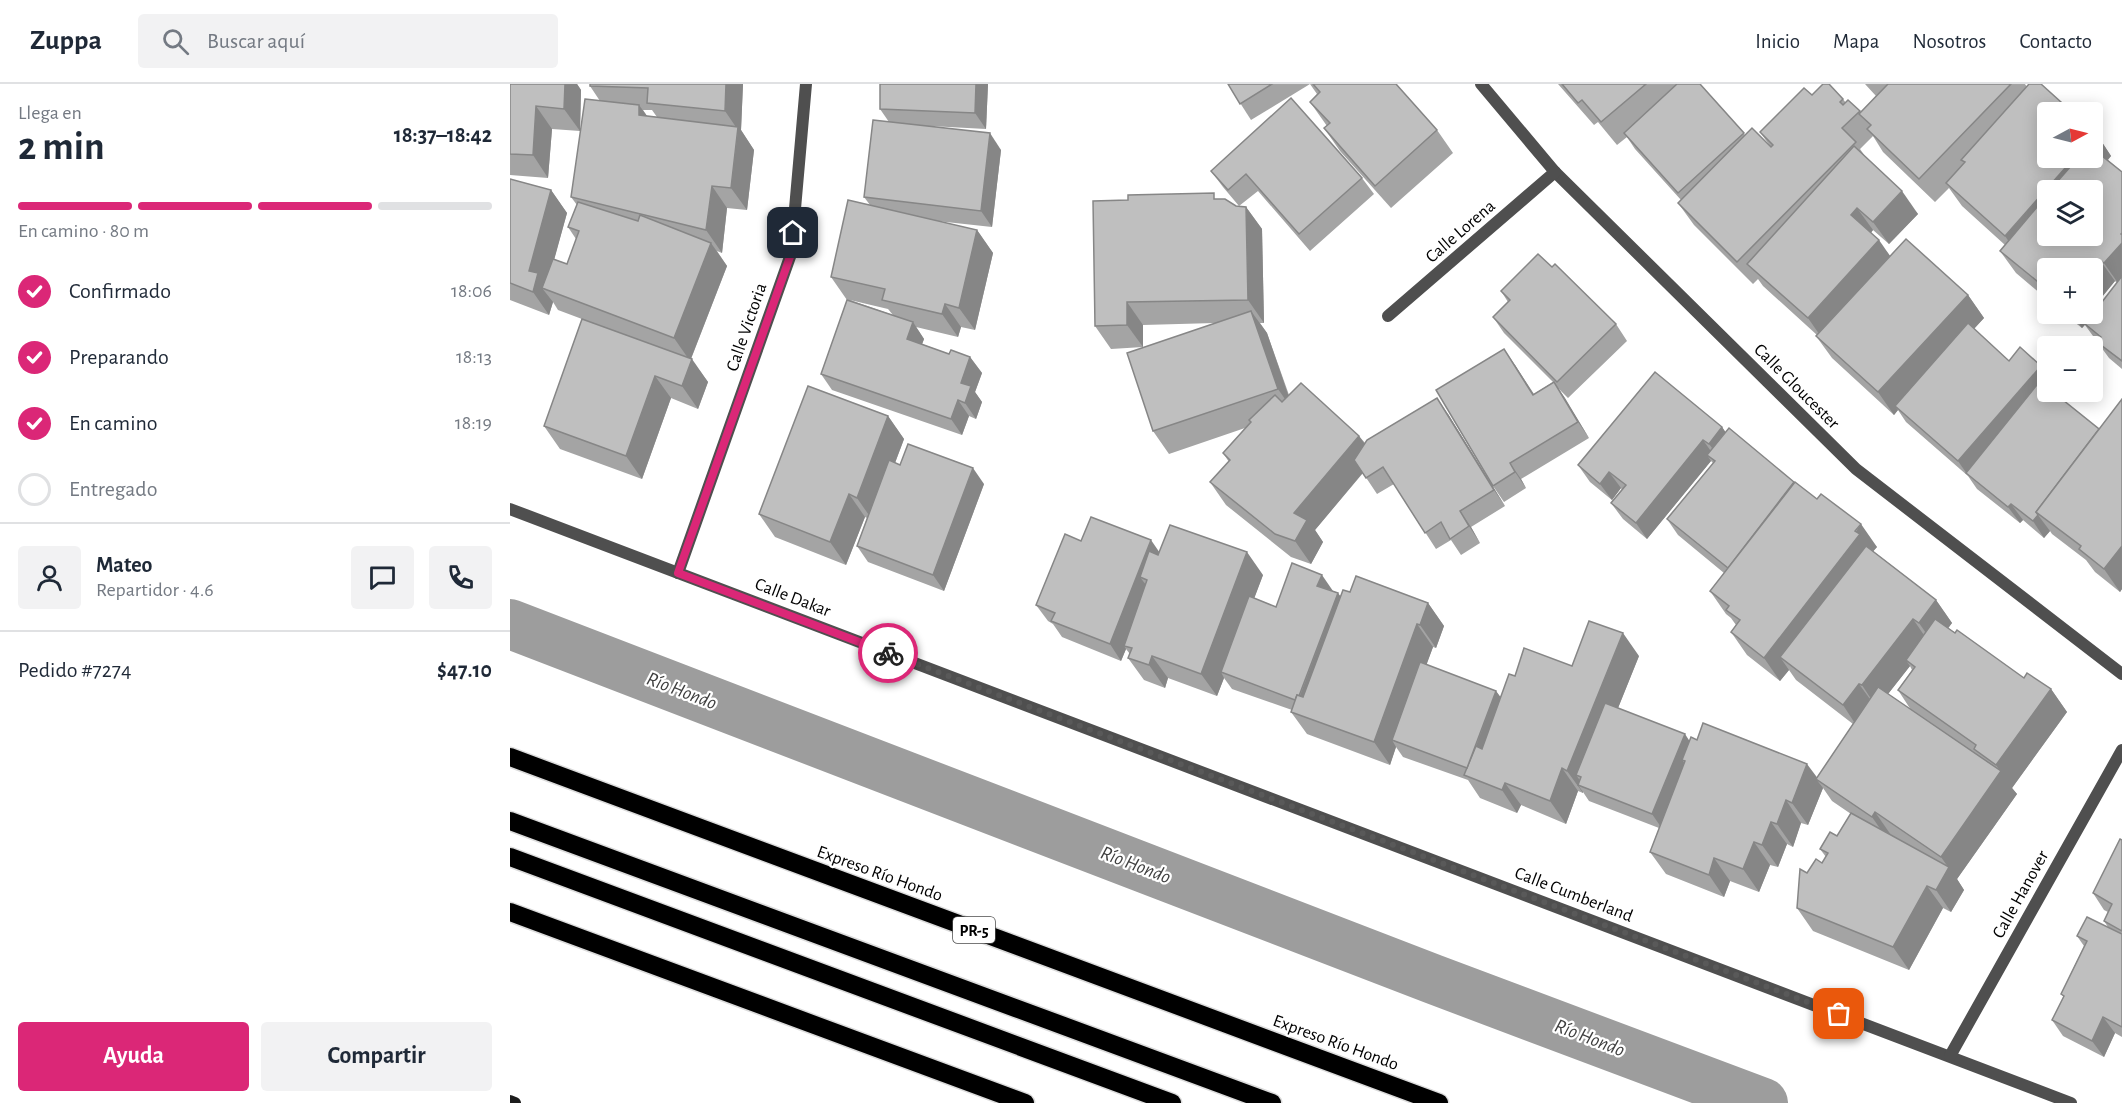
<!DOCTYPE html>
<html lang="es">
<head>
<meta charset="utf-8">
<style>
  :root { --surface:#fff; --page:#f2f2f3; --text:#1f2937; --muted:#747a83; --line:#e0e1e3; --accent:#db2777 }
  body { margin:0; font-family:"Alegreya Sans",sans-serif; background:var(--page); color:var(--text); height:100vh; display:flex; flex-direction:column; font-size:22px; white-space:nowrap }
  * { box-sizing:border-box; margin:0 }
  p { font-size:20px; color:var(--muted) }
  .icon { flex:none; width:33px; height:33px; fill:none; stroke:currentColor; stroke-width:2; stroke-linecap:round; stroke-linejoin:round }
  .map { position:relative; flex:1; overflow:hidden }
  .panel { display:flex; flex-direction:column; background:var(--surface); width:510px }
  .panel>* { flex:none }
  .needle { width:39px; rotate:83deg }
  .tools { position:absolute; left:1527px; top:18px; display:grid; gap:12px }
  .tools a { display:grid; place-items:center; width:66px; height:66px; border-radius:6px; background:var(--surface); box-shadow:0 3px 15px #0003; font-size:30px }
  .pin { position:absolute; display:grid; place-items:center; width:51px; height:51px; color:#fff; margin:-26px; border-radius:12px; box-shadow:0 3px 9px #0006 }
  .courier { position:absolute; display:grid; place-items:center; width:60px; height:60px; margin:-30px; border:4px solid #db2777; border-radius:50%; background:#fff; color:#222; box-shadow:0 2px 8px #0007 }
  .headline em { font-style:normal; font-weight:600 }
  .headline div { display:flex; flex-direction:column-reverse }
  .headline { display:flex; align-items:center; justify-content:space-between; height:102px; padding:0 18px }
  h1 { font-size:39px; font-weight:600; line-height:45px }
  .bar { display:grid; grid-template-columns:repeat(4,1fr); gap:9px 6px; align-content:center; height:72px; padding:0 18px }
  .bar i { height:8px; border-radius:4px; background:var(--line) }
  .bar .current { background:var(--accent) }
  .bar p { grid-column:span 4 }
  .line { display:flex; align-items:center; gap:15px; padding:0 18px; border-top:2px solid var(--line) }
  .line div { flex:1 }
  .round { display:grid; place-items:center; flex:none; width:63px; height:63px; border-radius:6px; background:var(--page) }
  ol { padding:0 18px; list-style:none }
  li { display:flex; align-items:center; gap:18px; height:66px }
  li p { margin-inline-start:auto }
  li .icon { padding:6px; border-radius:50%; background:var(--accent); color:#fff; stroke-width:4 }
  li:last-child { color:var(--muted) }
  li i { width:33px; height:33px; border:3px solid var(--line); border-radius:50% }
  .primary-button { display:flex; gap:12px; margin-top:auto; padding:12px 18px }
  .primary-button a { flex:1; height:69px; border-radius:6px; background:var(--accent); color:#fff; font-size:24px; font-weight:600; line-height:69px; text-align:center }
  .primary-button a+a { background:var(--page); color:var(--text) }
  header { display:flex; align-items:center; gap:36px; box-sizing:border-box; height:84px; padding:0 30px; background:var(--surface); border-bottom:2px solid var(--line) }
  header strong { font-size:28px }
  nav { display:flex; gap:33px; margin-inline-start:auto; font-size:21px }
  .search { width:420px; height:54px; background:var(--page); display:flex; align-items:center; gap:15px; box-sizing:border-box; padding:0 21px; border-radius:6px; color:var(--muted); font-size:22px }
  main { display:flex; flex:1; min-height:0 }
  .map>svg:first-child { display:block }
  .lines { fill:none; stroke-linecap:round; stroke-linejoin:round }
  .canal { stroke:#9d9d9d; stroke-width:50 }
  .highway-casing { stroke:#dbdbdb; stroke-width:21 }
  .street { stroke:#4f4f4f; stroke-width:12 }
  .secondary { stroke:#1c1c1c; stroke-width:12 }
  .highway { stroke:#000; stroke-width:18 }
  .wall { fill:#a4a4a4; fill-rule:evenodd }
  .shaded-wall { fill:#868686 }
  .building { fill:#bfbfbf; stroke:#868686; stroke-width:1.5 }
  .done { stroke:#595959; stroke-width:6; stroke-dasharray:0 10.8 }
  .route { stroke:#db2777; stroke-width:8 }
  .labels { text-anchor:middle; stroke-width:4.5; stroke-linejoin:round; paint-order:stroke }
  .shield { fill:#fff; stroke:#4c4c4c; stroke-width:1.5 }
  .shield-label { font-size:16px; font-weight:bold; fill:#000 }
  .street-label { font-size:18px; fill:#000; stroke:#fff }
  .water-label { font-size:20px; font-style:italic; fill:#3e3e3e; stroke:#fff }
</style>
</head>
<body>
<header>
<strong>Zuppa</strong>
<div class="search"><svg class="icon" aria-label="search" viewBox="0 0 24 24"><circle cx="10" cy="10" r="6"/><path d="M15 15l6 6"/></svg>Buscar aquí</div>
<nav><a>Inicio</a><a>Mapa</a><a>Nosotros</a><a>Contacto</a></nav>
</header>
<main>
<section class="panel">
<div class="headline"><div><h1>2 min</h1><p>Llega en</p></div><em>18:37–18:42</em></div>
<div class="bar"><i class="current"></i><i class="current"></i><i class="current"></i><i></i><p>En camino · 80 m</p></div>
<ol>
<li><svg class="icon" aria-label="check" viewBox="0 0 24 24"><path d="M5 12l5 5 9-10"/></svg>Confirmado<p>18:06</p></li>
<li><svg class="icon" aria-label="check" viewBox="0 0 24 24"><path d="M5 12l5 5 9-10"/></svg>Preparando<p>18:13</p></li>
<li><svg class="icon" aria-label="check" viewBox="0 0 24 24"><path d="M5 12l5 5 9-10"/></svg>En camino<p>18:19</p></li>
<li><i></i>Entregado</li>
</ol>
<div class="line" style="height:108px"><a class="round"><svg class="icon" aria-label="person" viewBox="0 0 24 24"><circle cx="12" cy="8" r="4"/><path d="M4 21q1-7 8-7t8 7"/></svg></a><div><b>Mateo</b><p>Repartidor · 4.6</p></div><a class="round"><svg class="icon" aria-label="chat" viewBox="0 0 24 24"><path d="M4 5h16v11H9l-5 4z"/></svg></a><a class="round"><svg class="icon" aria-label="phone" viewBox="0 0 24 24"><path d="M5 4h4l2 5-3 2q2 4 5 5l2-3 5 2v4C11 20 4 13 5 4z"/></svg></a></div>
<div class="line" style="height:78px"><div>Pedido #7274</div><b>$47.10</b></div>
<div class="primary-button"><a>Ayuda</a><a>Compartir</a></div>
</section>
<div class="map">
<svg width="1612" height="1019" viewBox="0 0 1612 1019">
  <rect width="100%" height="100%" fill="#fff"/>
  <g class="lines">
    <polyline class="canal" points="0,540 923,895 1253,1019"/>
    <defs>
      <g id="highway">
        <polyline points="0,673 929,1019"/>
        <polyline points="0,737 762,1019"/>
        <polyline points="0,773 662,1019"/>
        <polyline points="0,828 515,1019"/>
      </g>
    </defs>
    <use href="#highway" class="highway-casing"/>
    <g class="street">
      <polyline points="971,0 1045,88 1346,385 1612,590"/>
      <polyline points="878,232 1045,88"/>
      <polyline points="0,425 1561,1019"/>
      <polyline points="168,489 281,170 296,0"/>
      <polyline points="1440,972 1612,666"/>
    </g>
    <polyline class="secondary" points="0,1017 5,1019"/>
    <use href="#highway" class="highway"/>
  </g>
  <g class="wall">
    <polygon points="0,0 67,0 71,6 70,47 42,45 38,94 0,91"/>
    <path d="M233 0 231 46 244 66 237 126 217 124 212 169 207 167 217 182 181 275 198 298 188 325 161 314 132 395 50 365 34 342 72 235 48 226 43 218 39 231 0 216V95L41 106 57 129 44 175 57 180 66 155 58 143 67 121 61 113 90 17 80 2ZM133 26H142L147 33 137 32Z"/>
    <path d="M370 0H478L476 45 420 42 491 66 482 143 427 137 467 146 483 169 465 246 451 243 448 253 406 243 414 255 412 260 439 270 460 273 472 289 465 308 472 318 466 335 459 332 452 351 322 306 311 290 337 216 321 193 360 121 354 113 379 38 370 25ZM340 216 378 225 383 231Z"/>
    <polygon points="718,0 800,0 741,36"/>
    <polygon points="800,0 886,0 927,46 943,69 881,124 830,67 814,44 817,42 800,18 807,10"/>
    <path d="M1048 0H1190L1235 51 1260 62 1250 48 1302 11 1333 15 1336 19 1351 28 1366 12 1355 0H1515L1517 3 1586 49 1601 72 1598 76 1612 88V285L1599 274 1575 241 1572 244 1554 230H1582L1538 184V216L1506 189 1490 167 1495 161 1452 122 1439 104 1425 118 1373 68 1363 52 1350 65 1357 75 1408 130 1379 160 1363 146 1361 149 1380 172 1458 211 1474 234 1464 245 1499 277 1531 282 1538 292V308L1589 345 1612 315V505L1610 508 1585 488 1576 476 1542 450 1540 447 1534 454 1513 436 1510 439 1467 405 1458 392 1396 338 1388 326 1384 331 1322 274 1306 252 1307 251 1253 202 1248 195 1243 200 1184 141 1168 119 1171 116 1125 65 1117 53 1107 61 1088 38 1084 41ZM1605 197 1607 199 1589 222 1587 219Z"/>
    <polygon points="701,87 852,94 864,110 800,167 748,107 729,122 736,123 752,145 754,239 750,239 757,249 779,311 849,352 855,359 938,330 995,422 961,443 970,459 951,471 941,456 926,465 884,400 867,410 853,389 805,446 813,458 801,480 781,473 716,421 700,398 719,378 713,369 735,344 659,370 643,347 705,239 633,241 633,263 601,265 585,242 618,116 708,115 726,122 729,122 713,103"/>
    <polygon points="1042,183 1106,240 1117,257 1058,314 1048,304 1079,354 1011,395 1016,404 994,418 983,402 1005,281 1024,310 1043,298 994,249 983,233 998,218 991,207"/>
    <polygon points="378,332 394,355 385,379 390,381 474,400 434,507 358,478 347,462 357,434 355,433 336,481 265,453 249,430"/>
    <path d="M1212 343 1215 348 1284 398 1367 463 1363 467 1426 516 1442 539 1438 544 1514 594 1541 605 1557 628 1502 704 1507 710 1447 795 1454 806 1441 828 1433 824 1399 886 1303 847 1287 824 1297 789 1312 779 1316 773 1310 765 1327 752 1341 730 1322 717 1313 704 1298 741 1291 739 1283 763 1277 760 1268 783 1260 781 1249 808 1220 797 1214 813 1156 790 1140 768 1149 744 1079 717 1073 708V709L1068 707 1056 740 1011 721 1007 729 970 714 958 696 893 673 886 663 880 681 797 650 781 628 782 626 722 605 714 594 707 612 658 594 655 604 634 596 618 574 620 570 616 565 611 577 552 553 543 540 538 537 526 521 571 457 649 468 753 491 744 514 766 523 823 507 828 509 830 512 840 508 918 519 934 542 926 564 923 563 916 581 986 607 990 613 1005 592 1062 582 1129 572 1108 624 1179 657 1307 694 1343 640 1286 596 1279 586 1270 597 1237 571 1221 548 1226 541 1221 534 1216 530 1200 507 1214 489 1168 451 1157 435 1203 379 1201 377 1137 455 1113 435 1101 419 1112 406 1111 404 1102 416 1080 398 1068 381ZM1400 582 1402 586 1388 606 1401 626 1378 610Z"/>
    <polygon points="1612,756 1612,953 1605,949 1594,973 1553,952 1542,936 1554,913 1551,910 1574,862 1567,852 1598,843 1594,837 1598,828 1594,826 1583,809"/>
  </g>
  <g class="shaded-wall">
    <polygon points="55,0 67,0 71,6 70,47 54,25"/>
    <polygon points="216,0 233,0 231,46 244,66 237,126 221,104 228,46 215,27"/>
    <polygon points="466,0 478,0 476,45 465,29"/>
    <polygon points="129,21 145,43 129,31"/>
    <polygon points="26,22 42,45 38,94 23,71"/>
    <polygon points="480,49 491,66 482,143 471,127"/>
    <polygon points="1586,49 1601,72 1571,106 1538,106 1538,144 1510,174 1495,152 1564,74 1582,74 1582,53"/>
    <polygon points="202,102 217,124 212,169 196,146"/>
    <polygon points="41,106 57,129 37,202 32,204 43,218 39,231 23,208 19,187"/>
    <polygon points="1392,107 1408,130 1379,160 1363,138"/>
    <polygon points="736,123 752,145 754,239 738,216"/>
    <polygon points="1347,124 1363,146 1357,153 1341,131"/>
    <polygon points="467,146 483,169 465,246 449,224"/>
    <polygon points="1369,156 1385,179 1314,257 1298,234"/>
    <polygon points="201,159 217,182 180,277 164,254"/>
    <polygon points="1612,159 1612,200 1610,202 1594,179"/>
    <polygon points="1589,175 1605,197 1587,219 1590,223 1572,244 1562,230 1582,230 1582,184 1581,184"/>
    <polygon points="1458,211 1474,234 1389,325 1385,322 1388,326 1384,331 1368,308"/>
    <polygon points="617,218 633,241 633,263 617,241"/>
    <polygon points="435,220 451,243 448,253 432,230"/>
    <polygon points="741,227 757,249 784,328 768,305"/>
    <polygon points="403,238 414,255 408,271 397,255"/>
    <polygon points="994,265 1005,281 1034,327 1023,311"/>
    <polygon points="460,273 472,289 465,308 472,318 466,335 455,319 451,299"/>
    <polygon points="182,275 198,298 188,325 172,302"/>
    <polygon points="1531,282 1538,292 1538,304 1457,390 1448,377"/>
    <polygon points="145,292 161,314 132,395 116,372"/>
    <polygon points="1044,298 1055,314 1079,354 1068,338"/>
    <polygon points="927,314 938,330 995,422 984,406"/>
    <polygon points="448,316 459,332 452,351 441,335"/>
    <polygon points="378,332 394,355 363,437 347,414"/>
    <polygon points="1212,343 1224,360 1211,376 1199,360"/>
    <polygon points="849,352 865,374 805,446 813,458 801,480 785,457 784,429"/>
    <polygon points="1193,356 1205,373 1197,371 1201,377 1137,455 1126,439"/>
    <polygon points="1000,379 1011,395 1016,404 1005,388"/>
    <polygon points="463,384 474,400 434,507 423,491"/>
    <polygon points="1099,388 1111,404 1102,416 1090,400"/>
    <polygon points="339,410 355,433 336,481 320,458"/>
    <polygon points="1501,420 1513,436 1510,439 1498,423"/>
    <polygon points="950,427 961,443 970,459 959,442"/>
    <polygon points="1528,431 1540,447 1534,454 1523,437"/>
    <polygon points="1351,440 1367,463 1270,573 1279,586 1270,597 1254,574"/>
    <polygon points="641,456 652,472 637,496 630,493 639,505 614,562 616,565 611,577 600,560"/>
    <polygon points="1612,462 1612,505 1610,508 1594,485"/>
    <polygon points="737,468 753,491 716,590 711,588 714,594 707,612 691,590"/>
    <polygon points="812,491 823,507 807,502"/>
    <polygon points="828,509 839,525 799,633 788,617"/>
    <polygon points="1426,516 1442,539 1425,562 1409,539"/>
    <polygon points="918,519 934,542 926,564 910,541"/>
    <polygon points="1403,535 1418,557 1396,576 1400,582 1367,624 1352,601"/>
    <polygon points="907,540 923,563 888,659 882,656 886,663 880,681 864,658"/>
    <polygon points="1113,549 1129,572 1077,701 1071,693 1066,691 1075,703 1068,701 1073,708 1073,709 1057,687"/>
    <polygon points="642,572 658,594 655,604 639,581"/>
    <polygon points="1349,600 1365,622 1348,644 1333,621"/>
    <polygon points="1541,605 1557,628 1502,704 1507,710 1447,795 1454,806 1441,828 1426,806 1438,783 1431,773 1490,687 1486,681"/>
    <polygon points="986,607 998,623 970,697 958,684"/>
    <polygon points="1175,650 1186,667 1175,677 1172,676 1179,685 1153,746 1142,730"/>
    <polygon points="1297,680 1309,696 1306,695 1313,704 1298,741 1282,719"/>
    <polygon points="1052,684 1068,707 1056,740 1040,717"/>
    <polygon points="995,699 1011,721 1007,729 992,706"/>
    <polygon points="1276,716 1291,739 1283,763 1267,740"/>
    <polygon points="1365,728 1381,751 1378,756 1362,733"/>
    <polygon points="1261,738 1277,760 1268,783 1252,761"/>
    <polygon points="1244,758 1260,781 1249,808 1233,785"/>
    <polygon points="1204,774 1220,797 1214,813 1199,791"/>
    <polygon points="1417,802 1433,824 1399,886 1383,863"/>
    <polygon points="1593,933 1605,949 1594,973 1582,957"/>
  </g>
  <g class="building">
    <polygon points="0,0 55,0 54,25 26,22 23,71 0,70"/>
    <polygon points="80,0 216,0 215,27 137,19 138,4 80,2"/>
    <polygon points="370,0 466,0 465,29 370,25"/>
    <polygon points="718,0 762,0 730,20"/>
    <polygon points="803,0 886,0 927,46 865,102 814,44 820,39 800,18 810,8"/>
    <polygon points="1052,0 1136,0 1091,38 1072,16 1068,19"/>
    <polygon points="1167,0 1190,0 1234,49 1168,109 1114,49"/>
    <polygon points="1313,0 1319,0 1333,15 1330,18 1333,21 1338,16 1350,27 1332,44 1346,58 1227,178 1168,119 1242,44 1261,63 1263,61 1250,48 1294,4 1302,11"/>
    <polygon points="1378,0 1501,0 1409,95 1357,45 1361,41 1349,30"/>
    <polygon points="1519,0 1531,0 1562,28 1538,28 1538,74 1564,74 1495,152 1436,99 1455,78 1451,76"/>
    <polygon points="781,14 852,94 789,150 736,90 718,106 701,87"/>
    <polygon points="75,15 129,21 129,31 228,43 221,104 202,102 196,146 61,113"/>
    <polygon points="363,36 480,49 471,127 354,113"/>
    <polygon points="1344,62 1392,107 1363,138 1347,124 1341,131 1369,156 1298,234 1237,180"/>
    <polygon points="1582,64 1612,88 1612,149 1611,150 1612,151 1612,159 1594,179 1589,175 1581,184 1538,184 1538,206 1490,167 1538,110 1538,152 1582,152 1582,106 1540,106 1568,74 1582,74"/>
    <polygon points="0,95 41,106 19,187 28,189 23,208 0,199"/>
    <polygon points="704,109 704,115 715,115 726,122 736,123 738,216 617,218 617,241 585,242 583,117 618,116 618,111"/>
    <polygon points="338,116 467,146 449,224 435,220 432,230 372,216 375,205 321,193"/>
    <polygon points="68,118 128,137 130,131 201,159 164,254 32,204 43,175 57,180 69,147 58,143"/>
    <polygon points="1396,155 1458,211 1368,308 1306,252"/>
    <polygon points="1028,170 1042,183 1045,180 1106,240 1047,298 983,233 1000,216 991,207"/>
    <polygon points="1612,192 1612,277 1587,258 1591,253 1575,240"/>
    <polygon points="337,216 403,238 397,255 439,270 441,266 460,273 451,299 461,302 455,319 448,316 441,335 311,290"/>
    <polygon points="741,227 768,305 643,347 617,269"/>
    <polygon points="72,235 182,275 172,302 145,292 116,372 34,342"/>
    <polygon points="1458,239 1499,277 1510,263 1531,282 1448,377 1385,322"/>
    <polygon points="994,265 1023,311 1044,298 1068,338 1000,379 1005,388 983,402 926,306"/>
    <polygon points="1145,288 1212,343 1199,360 1193,356 1126,439 1101,419 1116,401 1099,388 1090,400 1068,381"/>
    <polygon points="1530,297 1538,303 1538,308 1543,308 1589,345 1526,428 1528,431 1523,437 1501,420 1498,423 1456,389"/>
    <polygon points="791,299 849,352 784,429 797,436 785,457 765,450 700,398 720,376 713,369 741,338 739,336 765,311 772,318"/>
    <polygon points="298,302 378,332 347,414 339,410 320,458 249,430"/>
    <polygon points="927,314 984,406 950,427 959,442 940,455 931,438 915,449 873,383 856,394 844,376 857,356"/>
    <polygon points="1612,315 1612,462 1594,485 1569,465 1571,462 1526,428"/>
    <polygon points="1219,344 1284,398 1218,484 1157,435 1205,377 1197,371"/>
    <polygon points="398,360 463,384 423,491 347,462 379,376 390,381"/>
    <polygon points="1285,398 1307,415 1311,410 1351,440 1345,447 1350,450 1254,574 1221,548 1230,536 1216,526 1219,522 1200,507"/>
    <polygon points="581,433 641,456 600,560 541,537 545,529 526,521 555,450 571,457"/>
    <polygon points="660,441 737,468 691,590 642,572 639,581 618,574 622,564 614,562 637,496 630,493 639,467 648,471"/>
    <polygon points="1356,462 1426,516 1409,539 1403,535 1352,601 1349,600 1333,621 1270,573"/>
    <polygon points="782,479 812,491 807,502 828,509 789,612 787,611 785,616 711,588 739,512 766,523"/>
    <polygon points="846,492 918,519 910,541 907,540 864,658 781,628 787,611 793,613 833,506 840,508"/>
    <polygon points="1425,535 1445,549 1447,546 1514,594 1517,589 1541,605 1486,681 1464,665 1466,661 1388,606 1405,583 1396,576"/>
    <polygon points="1079,537 1113,549 1057,687 1052,684 1040,717 995,699 992,706 954,691 966,662 972,665 999,590 1005,592 1014,564 1062,582"/>
    <polygon points="910,578 986,607 957,684 882,656"/>
    <polygon points="1368,603 1491,687 1431,773 1365,728 1362,733 1306,695"/>
    <polygon points="1095,619 1175,650 1142,730 1068,701 1071,693 1066,691"/>
    <polygon points="1193,639 1297,680 1282,719 1276,716 1267,740 1261,738 1252,761 1244,758 1233,785 1204,774 1199,791 1140,768 1175,677 1172,676 1181,653 1187,656"/>
    <polygon points="1341,729 1439,783 1426,806 1417,802 1383,863 1287,824 1290,785 1297,789 1306,775 1312,779 1318,769 1310,765 1320,748 1327,752"/>
    <polygon points="1610,755 1612,756 1612,847 1594,837 1602,820 1583,809"/>
    <polygon points="1577,833 1612,850 1612,943 1593,933 1582,957 1542,936 1554,912 1551,910 1577,857 1567,852"/>
  </g>
  <g class="lines">
    <polyline class="done" points="378,569 1329,930"/>
    <polyline class="route" points="283,149 281,170 168,489 378,569"/>
  </g>
  <g class="labels">
    <rect class="shield" x="443" y="833" width="42" height="26" rx="4.5"/>
    <g class="shield-label">
      <text x="464" y="852">PR-5</text>
    </g>
    <g class="street-label">
      <text transform="translate(950 147) rotate(-41)" y="6">Calle Lorena</text>
      <text transform="translate(236 243) rotate(-71)" y="6">Calle Victoria</text>
      <text transform="translate(1287 302) rotate(45)" y="6">Calle Gloucester</text>
      <text transform="translate(283 513) rotate(21)" y="6">Calle Dakar</text>
      <text transform="translate(370 789) rotate(20)" y="6">Expreso Río Hondo</text>
      <text transform="translate(1064 810) rotate(21)" y="6">Calle Cumberland</text>
      <text transform="translate(1510 810) rotate(-61)" y="6">Calle Hanover</text>
      <text transform="translate(826 958) rotate(20)" y="6">Expreso Río Hondo</text>
    </g>
    <g class="water-label">
      <text transform="translate(172 606) rotate(21)" y="7">Río Hondo</text>
      <text transform="translate(626 780) rotate(21)" y="7">Río Hondo</text>
      <text transform="translate(1080 953) rotate(21)" y="7">Río Hondo</text>
    </g>
  </g>
</svg>
<div class="tools">
<a><svg class="needle" viewBox="-14 -14 28 28"><path d="M0-13l5 13h-10z" fill="#e53935"/><path d="M0 13l5-13h-10z" fill="#747a83"/></svg></a>
<a><svg class="icon" aria-label="layers" viewBox="0 0 24 24"><path d="M12 4l9 5-9 5-9-5zM3 14l9 5 9-5"/></svg></a>
<a>+</a>
<a>−</a>
</div>
<div class="pin" style="left:1329px;top:930px;background:#ea580c"><svg class="icon" aria-label="bag" viewBox="0 0 24 24"><path d="M5 8h14l-1 12H6zM9 8a3 3 0 0 1 6 0"/></svg></div>
<div class="pin" style="left:283px;top:149px;background:#1f2937"><svg class="icon" aria-label="home" viewBox="0 0 24 24"><path d="M3 11l9-7 9 7M6 9v11h12V9"/></svg></div>
<div class="courier" style="left:378px;top:569px"><svg class="icon" aria-label="bike" viewBox="0 0 24 24"><circle cx="6" cy="16" r="4"/><circle cx="18" cy="16" r="4"/><path d="M6 16l4-8h5l3 8M10 8l3 8H6M13 5h3"/></svg></div>
</div>
</main>
</body>
</html>
